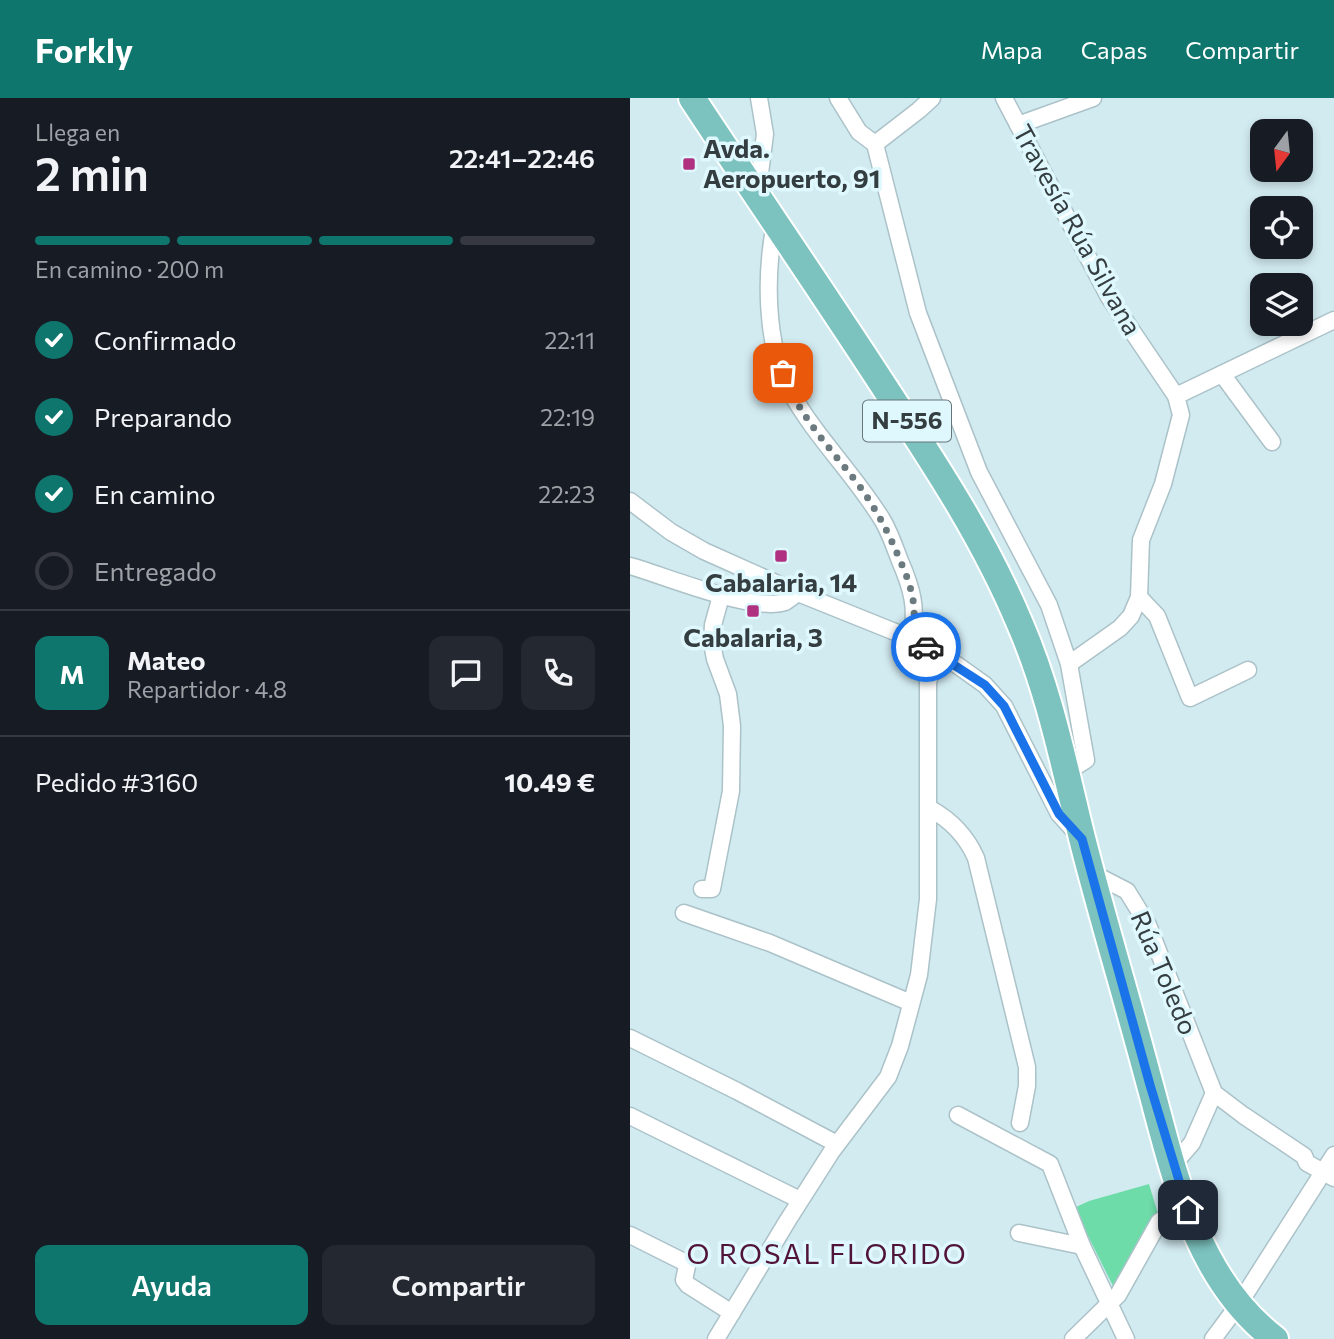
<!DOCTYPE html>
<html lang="es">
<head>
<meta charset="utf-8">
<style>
  :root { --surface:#171b24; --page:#242831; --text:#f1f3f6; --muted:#9ea1a6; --line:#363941; --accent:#0f766e }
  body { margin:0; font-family:Commissioner,sans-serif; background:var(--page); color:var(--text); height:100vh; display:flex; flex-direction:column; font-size:26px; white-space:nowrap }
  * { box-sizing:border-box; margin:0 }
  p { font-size:23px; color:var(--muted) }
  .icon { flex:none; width:38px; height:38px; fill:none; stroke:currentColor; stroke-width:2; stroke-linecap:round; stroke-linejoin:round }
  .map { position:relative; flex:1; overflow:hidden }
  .sheet { display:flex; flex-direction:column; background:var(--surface); width:630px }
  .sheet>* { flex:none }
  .needle { width:46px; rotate:195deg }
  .controls { position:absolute; left:620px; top:21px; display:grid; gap:14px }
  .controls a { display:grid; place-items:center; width:63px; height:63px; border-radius:14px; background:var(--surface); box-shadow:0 4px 10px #0003; font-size:35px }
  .pin { position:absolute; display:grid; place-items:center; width:60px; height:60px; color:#fff; margin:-30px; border-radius:14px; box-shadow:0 4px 10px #0006 }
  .courier { position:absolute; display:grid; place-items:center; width:70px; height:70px; margin:-35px; border:5px solid #1a73e8; border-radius:50%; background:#fff; color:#222; box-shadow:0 2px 9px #0007 }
  .headline em { font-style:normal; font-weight:600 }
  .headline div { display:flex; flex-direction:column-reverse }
  .headline { display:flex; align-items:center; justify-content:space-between; height:119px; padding:0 35px }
  h1 { font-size:46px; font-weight:600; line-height:52px }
  .bar { display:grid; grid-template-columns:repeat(4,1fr); gap:10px 7px; align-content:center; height:84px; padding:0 35px }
  .bar i { height:9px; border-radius:5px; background:var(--line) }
  .bar .on { background:var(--accent) }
  .bar p { grid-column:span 4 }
  .line { display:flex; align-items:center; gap:18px; padding:0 35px; border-top:2px solid var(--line) }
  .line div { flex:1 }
  .round { display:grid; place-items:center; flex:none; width:74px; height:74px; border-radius:14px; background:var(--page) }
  ol { padding:0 35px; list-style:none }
  li { display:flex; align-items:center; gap:21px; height:77px }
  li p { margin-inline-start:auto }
  li .icon { padding:7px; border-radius:50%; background:var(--accent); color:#fff; stroke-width:4 }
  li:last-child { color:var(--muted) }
  li i { width:38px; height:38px; border:4px solid var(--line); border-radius:50% }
  .action { display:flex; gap:14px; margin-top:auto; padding:14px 35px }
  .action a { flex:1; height:80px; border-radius:14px; background:var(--accent); color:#fff; font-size:28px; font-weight:600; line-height:80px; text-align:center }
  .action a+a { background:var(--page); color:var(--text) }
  header { display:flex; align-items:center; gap:42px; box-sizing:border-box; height:98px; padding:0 35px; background:var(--accent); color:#fff }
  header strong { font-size:33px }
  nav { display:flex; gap:38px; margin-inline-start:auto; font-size:24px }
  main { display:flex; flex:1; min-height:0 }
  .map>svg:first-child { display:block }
  .green { fill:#6edca9 }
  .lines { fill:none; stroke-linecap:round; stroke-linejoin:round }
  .minor-casing { stroke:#abc2c8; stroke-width:19 }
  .primary-casing { stroke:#fff; stroke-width:30 }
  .minor { stroke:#fff; stroke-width:16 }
  .primary { stroke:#7cc2be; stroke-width:26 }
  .done { stroke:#6b7a7e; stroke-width:7; stroke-dasharray:0 12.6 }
  .route { stroke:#1a73e8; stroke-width:9 }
  .poi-dot { fill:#b0317f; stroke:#dff8fe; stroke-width:2.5 }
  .labels { text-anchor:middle; stroke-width:7; stroke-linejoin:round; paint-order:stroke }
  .shield { fill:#dff8fe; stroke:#677579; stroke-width:2 }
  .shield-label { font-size:24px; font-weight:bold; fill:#343d40 }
  .poi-label { font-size:26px; font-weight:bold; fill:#343d40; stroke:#dff8fe }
  .street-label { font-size:26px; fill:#343d40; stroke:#dff8fe }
  .neighbourhood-label { font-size:28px; letter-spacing:2px; fill:#511439; stroke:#dff8fe }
</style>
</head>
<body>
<header>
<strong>Forkly</strong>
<nav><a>Mapa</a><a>Capas</a><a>Compartir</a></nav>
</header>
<main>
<section class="sheet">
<div class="headline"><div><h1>2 min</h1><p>Llega en</p></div><em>22:41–22:46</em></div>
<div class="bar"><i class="on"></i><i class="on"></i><i class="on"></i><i></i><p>En camino · 200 m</p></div>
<ol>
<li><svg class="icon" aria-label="check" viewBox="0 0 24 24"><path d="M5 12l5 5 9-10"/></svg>Confirmado<p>22:11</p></li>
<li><svg class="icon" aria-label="check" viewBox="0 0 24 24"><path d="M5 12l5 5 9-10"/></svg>Preparando<p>22:19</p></li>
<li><svg class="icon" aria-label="check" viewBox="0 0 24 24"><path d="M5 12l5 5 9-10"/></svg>En camino<p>22:23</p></li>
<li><i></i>Entregado</li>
</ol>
<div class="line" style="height:126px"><b class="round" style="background:var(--accent);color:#fff">M</b><div><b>Mateo</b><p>Repartidor · 4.8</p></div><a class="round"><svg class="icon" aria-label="chat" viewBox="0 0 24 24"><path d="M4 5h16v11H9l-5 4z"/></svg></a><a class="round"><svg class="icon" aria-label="phone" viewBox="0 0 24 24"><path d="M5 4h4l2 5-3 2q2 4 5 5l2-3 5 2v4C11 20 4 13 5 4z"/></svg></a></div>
<div class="line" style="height:91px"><div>Pedido #3160</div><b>10.49 €</b></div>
<div class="action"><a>Ayuda</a><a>Compartir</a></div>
</section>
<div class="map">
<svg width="704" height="1241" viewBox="0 0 704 1241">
  <rect width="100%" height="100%" fill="#d2ebf1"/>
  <polygon class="green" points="519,1086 528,1116 483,1188 444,1110 459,1103"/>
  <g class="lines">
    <defs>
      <g id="minor">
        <polyline points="208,0 229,34 245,46 288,215 349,374 419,507 439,566 456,662 437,674"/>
        <polyline points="374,0 479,199 546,298 551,317 533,386 511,442 509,499 501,518 490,530 439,566"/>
        <polyline points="388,27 463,0"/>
        <polyline points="245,46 289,12 302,0"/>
        <polyline points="127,99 135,36 129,0"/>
        <path d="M145 126C135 176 135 247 160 293 186 340 226 378 253 423 260 435 265 450 270 463 281 488 289 513 280 540"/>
        <polyline points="592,276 642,344"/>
        <polyline points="546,298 704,222"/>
        <polyline points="0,403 41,434 74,453 168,495 280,540 327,567 355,587 374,608 429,716 448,737"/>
        <path d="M0 468C33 477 124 515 155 504 159 502 164 497 168 495"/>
        <polyline points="509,499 527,518 560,600 618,572"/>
        <path d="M299 710C321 722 336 737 346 760L397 969V988L390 1025"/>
        <polyline points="462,775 497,793 518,827 584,995 562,1045 543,1067"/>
        <polyline points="72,791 82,791 101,693 102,628 98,596 85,561 82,545 83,527 91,498"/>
        <polyline points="54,815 140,845 281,905"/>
        <polyline points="0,940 107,993 207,1046"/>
        <polyline points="584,995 613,1017 674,1058 677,1065 704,1080"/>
        <polyline points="328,1017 420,1066 452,1148 496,1241"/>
        <polyline points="0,1018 170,1102"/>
        <polyline points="389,1135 452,1148"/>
        <polyline points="0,1137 54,1164 57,1168 54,1182 58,1187 102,1215"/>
        <polyline points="86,1241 158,1122 202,1053 258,979 270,948 289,877 298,801 298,584 307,555"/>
        <polyline points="443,1241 488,1197 529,1124 537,1118 558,1112"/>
        <polyline points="583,1241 609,1206 704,1057"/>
      </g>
      <path id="primary" d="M62 0C126 97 192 193 255 290 306 368 354 440 390 526 420 595 434 668 452 740 472 819 496 897 517 976 543 1069 563 1179 645 1241"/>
    </defs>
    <use href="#minor" class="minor-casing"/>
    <use href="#primary" class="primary-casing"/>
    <use href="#minor" class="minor"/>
    <use href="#primary" class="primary"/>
  </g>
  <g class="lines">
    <path class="done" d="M153 275C168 316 199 349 225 382 246 410 259 435 272 467 282 490 289 515 280 540L296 549"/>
    <polyline class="route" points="296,549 355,587 374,608 429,716 452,741 520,987 558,1112"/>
  </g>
  <g class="poi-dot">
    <rect x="52" y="59" width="14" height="14" rx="3.5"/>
    <rect x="144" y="451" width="14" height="14" rx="3.5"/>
    <rect x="116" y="506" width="14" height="14" rx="3.5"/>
  </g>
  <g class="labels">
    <rect class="shield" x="233" y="302.5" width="88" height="41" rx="5"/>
    <g class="shield-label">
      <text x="277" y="331">N-556</text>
    </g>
    <g class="poi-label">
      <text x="73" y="60" text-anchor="start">Avda.<tspan x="73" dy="30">Aeropuerto, 91</tspan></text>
      <text x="151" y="494">Cabalaria, 14</text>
      <text x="123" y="549">Cabalaria, 3</text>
    </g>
    <g class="street-label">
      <text transform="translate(447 132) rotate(61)" y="9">Travesía Rúa Silvana</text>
      <text transform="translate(534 875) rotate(67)" y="9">Rúa Toledo</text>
    </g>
    <g class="neighbourhood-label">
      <text x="197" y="1166">O ROSAL FLORIDO</text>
    </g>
  </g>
</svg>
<div class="controls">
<a><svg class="needle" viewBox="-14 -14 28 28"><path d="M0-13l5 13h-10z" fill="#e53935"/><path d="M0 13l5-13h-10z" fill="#9ea1a6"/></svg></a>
<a><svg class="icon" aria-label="locate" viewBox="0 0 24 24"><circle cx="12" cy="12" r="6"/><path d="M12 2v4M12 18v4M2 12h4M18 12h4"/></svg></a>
<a><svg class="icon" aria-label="layers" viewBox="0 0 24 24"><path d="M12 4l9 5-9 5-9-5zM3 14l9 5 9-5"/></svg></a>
</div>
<div class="pin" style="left:153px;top:275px;background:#ea580c"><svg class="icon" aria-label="bag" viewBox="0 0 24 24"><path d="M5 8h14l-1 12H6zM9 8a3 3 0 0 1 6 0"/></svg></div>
<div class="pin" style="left:558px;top:1112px;background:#1f2937"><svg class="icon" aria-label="home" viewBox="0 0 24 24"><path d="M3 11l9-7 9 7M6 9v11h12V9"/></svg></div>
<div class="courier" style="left:296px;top:549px"><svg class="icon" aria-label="car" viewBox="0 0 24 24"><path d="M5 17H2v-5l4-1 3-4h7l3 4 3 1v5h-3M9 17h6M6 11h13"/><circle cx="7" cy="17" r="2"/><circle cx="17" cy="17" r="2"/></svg></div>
</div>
</main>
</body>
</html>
